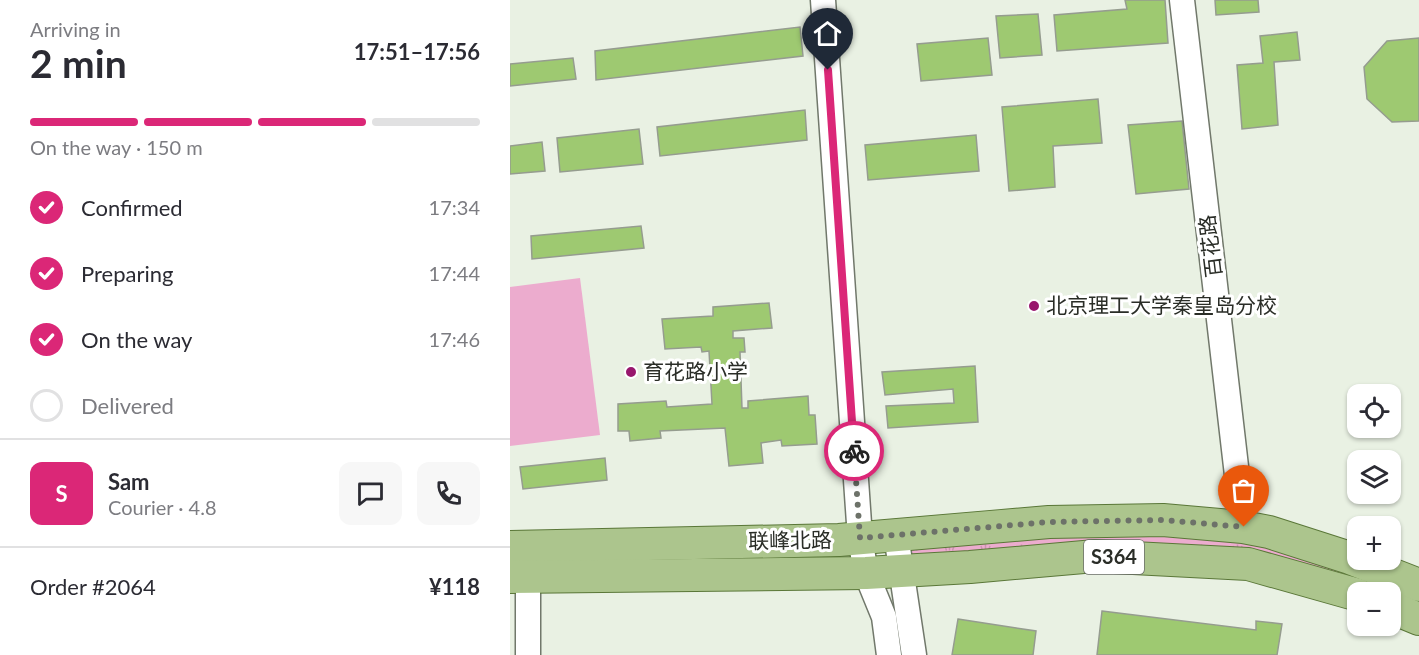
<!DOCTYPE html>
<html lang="en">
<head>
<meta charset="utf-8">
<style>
  :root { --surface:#fff; --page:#f7f7f7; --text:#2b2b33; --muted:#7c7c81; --line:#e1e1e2; --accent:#db2777 }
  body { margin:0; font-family:Lato,"Noto Sans SC",sans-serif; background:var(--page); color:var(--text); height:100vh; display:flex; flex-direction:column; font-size:22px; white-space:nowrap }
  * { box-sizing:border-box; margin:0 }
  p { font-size:20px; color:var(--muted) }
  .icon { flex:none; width:33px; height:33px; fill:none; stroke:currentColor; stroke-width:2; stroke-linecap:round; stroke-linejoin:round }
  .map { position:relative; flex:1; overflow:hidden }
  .side { display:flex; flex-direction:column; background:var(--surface); width:510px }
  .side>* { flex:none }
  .buttons { position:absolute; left:837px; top:384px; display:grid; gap:12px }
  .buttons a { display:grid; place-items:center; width:54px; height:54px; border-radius:12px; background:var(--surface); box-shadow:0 2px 4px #0004; font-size:30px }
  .pin { position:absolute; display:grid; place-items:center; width:51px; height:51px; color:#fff; margin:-62px -26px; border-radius:50% 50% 50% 0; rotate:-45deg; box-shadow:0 0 6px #0007 }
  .pin .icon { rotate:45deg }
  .courier { position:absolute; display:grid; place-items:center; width:60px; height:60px; margin:-30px; border:4px solid #db2777; border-radius:50%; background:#fff; color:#222; box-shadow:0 2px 8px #0007 }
  .summary em { font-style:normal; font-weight:700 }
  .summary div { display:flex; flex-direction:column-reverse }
  .summary { display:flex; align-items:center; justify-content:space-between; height:102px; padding:0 30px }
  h1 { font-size:39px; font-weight:700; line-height:45px }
  .bar { display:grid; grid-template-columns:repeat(4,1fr); gap:9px 6px; align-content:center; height:72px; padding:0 30px }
  .bar i { height:8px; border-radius:4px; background:var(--line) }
  .bar .on { background:var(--accent) }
  .bar p { grid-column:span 4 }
  .line { display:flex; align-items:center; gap:15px; padding:0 30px; border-top:2px solid var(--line) }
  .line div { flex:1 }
  .round { display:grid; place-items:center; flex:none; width:63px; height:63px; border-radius:12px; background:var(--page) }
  ol { padding:0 30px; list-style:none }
  li { display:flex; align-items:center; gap:18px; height:66px }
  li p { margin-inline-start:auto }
  li .icon { padding:6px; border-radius:50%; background:var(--accent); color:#fff; stroke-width:4 }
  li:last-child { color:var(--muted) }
  li i { width:33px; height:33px; border:3px solid var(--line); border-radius:50% }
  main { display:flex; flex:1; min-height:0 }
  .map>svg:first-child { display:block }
  .grass { fill:url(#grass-tufts) }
  .pitch { fill:#ecacce }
  .building { fill:#9ec971; stroke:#959c8f; stroke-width:1.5 }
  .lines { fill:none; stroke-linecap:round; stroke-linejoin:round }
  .minor-casing { stroke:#71786b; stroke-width:27 }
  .major-casing { stroke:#5a7738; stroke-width:34 }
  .minor { stroke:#fff; stroke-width:24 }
  .major { stroke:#acc58d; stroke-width:32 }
  .done { stroke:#6d7269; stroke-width:6; stroke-dasharray:0 10.8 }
  .route { stroke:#db2777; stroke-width:8 }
  .poi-dot { fill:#98176d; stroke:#fff; stroke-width:2 }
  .labels { text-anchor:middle; stroke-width:6; stroke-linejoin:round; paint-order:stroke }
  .shield { fill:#fff; stroke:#6a6c68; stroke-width:1.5 }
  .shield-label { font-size:20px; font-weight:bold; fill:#2a2d27 }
  .street-label { font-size:21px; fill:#2a2d27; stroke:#fff }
  .poi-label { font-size:21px; fill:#2a2d27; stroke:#fff; text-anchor:start }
</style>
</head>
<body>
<main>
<section class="side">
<div class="summary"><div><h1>2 min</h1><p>Arriving in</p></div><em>17:51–17:56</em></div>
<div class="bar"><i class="on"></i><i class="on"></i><i class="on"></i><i></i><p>On the way · 150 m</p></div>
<ol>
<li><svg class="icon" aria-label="check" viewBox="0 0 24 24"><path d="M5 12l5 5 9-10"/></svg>Confirmed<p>17:34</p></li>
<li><svg class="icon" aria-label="check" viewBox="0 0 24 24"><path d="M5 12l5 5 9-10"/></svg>Preparing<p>17:44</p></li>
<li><svg class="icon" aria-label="check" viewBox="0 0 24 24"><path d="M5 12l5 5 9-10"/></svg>On the way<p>17:46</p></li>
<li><i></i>Delivered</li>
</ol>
<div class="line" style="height:108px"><b class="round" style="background:var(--accent);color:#fff">S</b><div><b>Sam</b><p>Courier · 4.8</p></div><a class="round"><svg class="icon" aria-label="chat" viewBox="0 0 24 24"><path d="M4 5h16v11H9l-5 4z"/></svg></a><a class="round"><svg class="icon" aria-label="phone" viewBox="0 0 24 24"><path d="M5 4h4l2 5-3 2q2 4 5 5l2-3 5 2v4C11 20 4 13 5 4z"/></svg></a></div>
<div class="line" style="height:78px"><div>Order #2064</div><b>¥118</b></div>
</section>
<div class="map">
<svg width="909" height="655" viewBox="0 0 909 655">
  <defs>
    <pattern id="grass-tufts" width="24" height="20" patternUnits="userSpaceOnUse" patternTransform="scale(1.5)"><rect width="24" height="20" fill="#ecacce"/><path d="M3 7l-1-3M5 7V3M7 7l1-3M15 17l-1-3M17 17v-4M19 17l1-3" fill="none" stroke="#cb94b1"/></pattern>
  </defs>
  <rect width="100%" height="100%" fill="#e9f1e3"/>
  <polygon class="grass" points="631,530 723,536 909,594 909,609 880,592 863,592 804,571 397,561 394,545"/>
  <polygon class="pitch" points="70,278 90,435 0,446 0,287"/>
  <g class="building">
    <polygon points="615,0 655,0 658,43 547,51 544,15 617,9"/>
    <polygon points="705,0 748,0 749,12 706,15"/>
    <polygon points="528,14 532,55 490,58 486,16"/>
    <polygon points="290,27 293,56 86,80 85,51"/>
    <polygon points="787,32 790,60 764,62 768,125 732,129 727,65 753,63 750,36"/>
    <polygon points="478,38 482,75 411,81 407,44"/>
    <polygon points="909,38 909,121 882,122 857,99 854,67 877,41"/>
    <polygon points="63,58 66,79 0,86 0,64"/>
    <polygon points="588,99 592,143 543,146 545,187 499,191 492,107"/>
    <polygon points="295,110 297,140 150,156 147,127"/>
    <polygon points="672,121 679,189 626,194 618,125"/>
    <polygon points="129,129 133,164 50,172 47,138"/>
    <polygon points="466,135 469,171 358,180 355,145"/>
    <polygon points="32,142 35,171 0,174 0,146"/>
    <polygon points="131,226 134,248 22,259 21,236"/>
    <polygon points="259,303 262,328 223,331 223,338 234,338 235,352 230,352 232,408 238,408 238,401 298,396 299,415 305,415 307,444 272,446 271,440 251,443 253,463 219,466 215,428 150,431 151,438 120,441 119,431 108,431 108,404 156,401 157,407 202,404 199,351 192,352 191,347 155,349 152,319 203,316 203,307"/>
    <polygon points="465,366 468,422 378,428 376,406 444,403 443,389 375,395 372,372"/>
    <polygon points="95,458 97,480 13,489 10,467"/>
    <polygon points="592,611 746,630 746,621 772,624 767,655 587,655"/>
    <polygon points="448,619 526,631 523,655 442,655"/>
  </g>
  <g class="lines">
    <defs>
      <g id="minor">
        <polyline points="313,0 350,538 356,573 374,617 379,655"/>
        <polyline points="672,0 733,527"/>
        <polyline points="386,535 404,655"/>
        <polyline points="18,562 18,655"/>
      </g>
      <g id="major">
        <polyline points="0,547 329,540 539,522 653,520 733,527 759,532 840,558 909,585"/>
        <polyline points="0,577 356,573 460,567 585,556 738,564 848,595"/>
        <polyline points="880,607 909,619"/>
      </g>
    </defs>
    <use href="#minor" class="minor-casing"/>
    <use href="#major" class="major-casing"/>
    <use href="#minor" class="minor"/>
    <use href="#major" class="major"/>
  </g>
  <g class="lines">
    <polyline class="done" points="344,451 350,538 539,522 653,520 734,527"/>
    <polyline class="route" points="318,70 344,451"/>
  </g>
  <g class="poi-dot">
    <circle cx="524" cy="306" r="6"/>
    <circle cx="121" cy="372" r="6"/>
  </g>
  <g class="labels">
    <rect class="shield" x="574" y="540" width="60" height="34" rx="4.5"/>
    <g class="shield-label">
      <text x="604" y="564">S364</text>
    </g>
    <g class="street-label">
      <text transform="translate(701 246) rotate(-97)" y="7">百花路</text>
      <text transform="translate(280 541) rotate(-1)" y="7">联峰北路</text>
    </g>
    <g class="poi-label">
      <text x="536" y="313">北京理工大学秦皇岛分校</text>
      <text x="133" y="379">育花路小学</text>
    </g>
  </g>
</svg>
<div class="buttons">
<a><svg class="icon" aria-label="locate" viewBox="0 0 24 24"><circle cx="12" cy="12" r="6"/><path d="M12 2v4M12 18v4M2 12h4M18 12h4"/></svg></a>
<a><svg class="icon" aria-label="layers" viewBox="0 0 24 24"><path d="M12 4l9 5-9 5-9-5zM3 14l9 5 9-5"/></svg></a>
<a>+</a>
<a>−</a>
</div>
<div class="pin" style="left:734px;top:527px;background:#ea580c"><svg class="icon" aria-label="bag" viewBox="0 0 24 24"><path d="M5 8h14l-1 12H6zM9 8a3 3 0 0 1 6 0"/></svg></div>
<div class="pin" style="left:318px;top:70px;background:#1f2937"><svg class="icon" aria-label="home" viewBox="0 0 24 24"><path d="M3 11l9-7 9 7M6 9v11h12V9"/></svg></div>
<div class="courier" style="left:344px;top:451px"><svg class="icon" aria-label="bike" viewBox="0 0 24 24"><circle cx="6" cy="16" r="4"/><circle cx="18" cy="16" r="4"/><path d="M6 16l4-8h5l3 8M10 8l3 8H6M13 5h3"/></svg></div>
</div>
</main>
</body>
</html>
